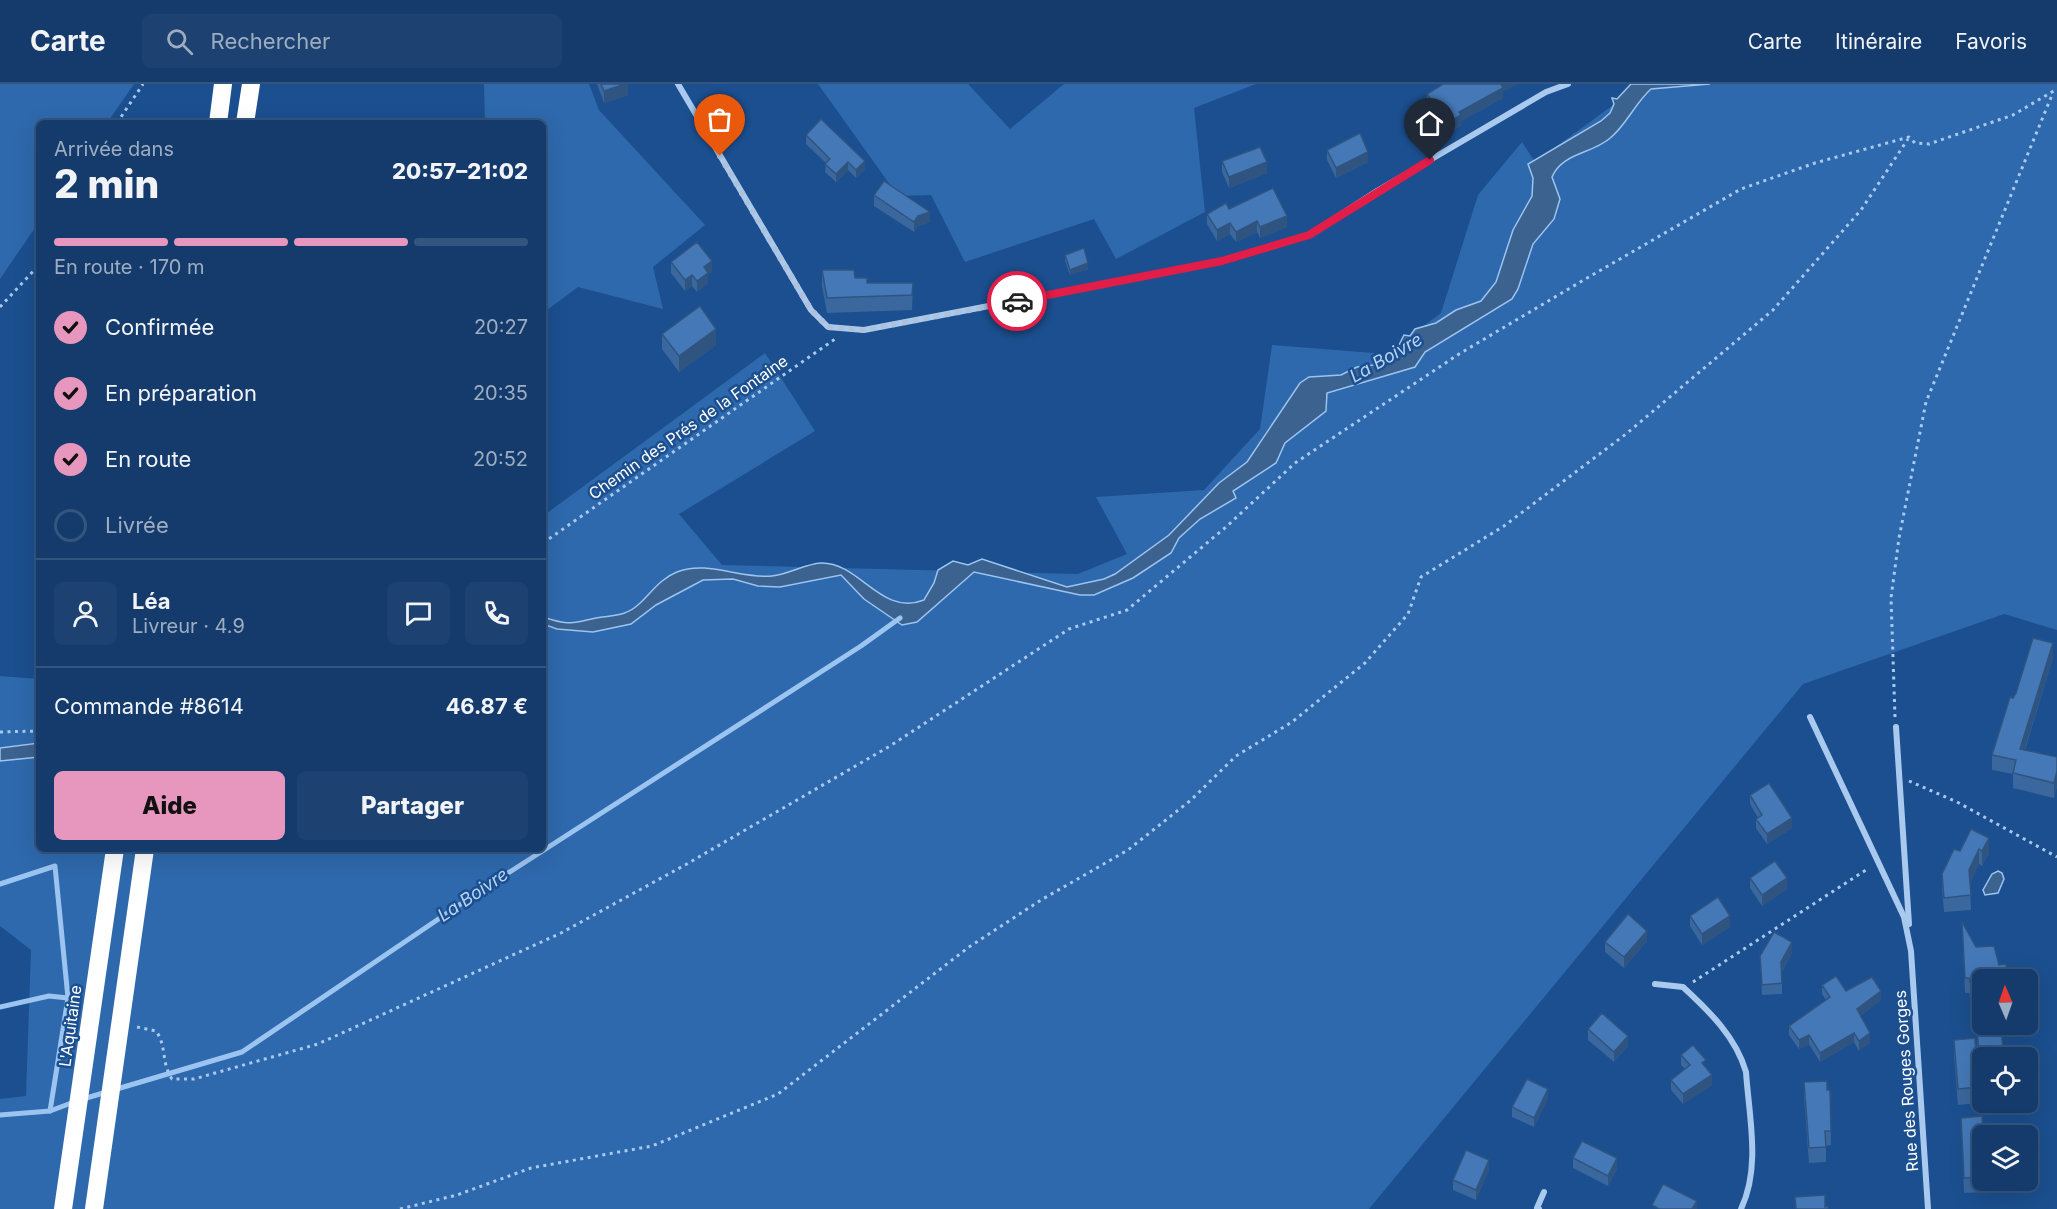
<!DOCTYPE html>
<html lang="fr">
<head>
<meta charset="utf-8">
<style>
  :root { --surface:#143b6b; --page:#1d4271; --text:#f1f3f6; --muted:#9dadc1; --line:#33557e; --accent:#e797bd }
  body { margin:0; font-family:Inter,sans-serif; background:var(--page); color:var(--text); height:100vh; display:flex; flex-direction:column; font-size:22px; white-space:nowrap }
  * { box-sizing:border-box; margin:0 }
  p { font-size:20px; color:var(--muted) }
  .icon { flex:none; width:33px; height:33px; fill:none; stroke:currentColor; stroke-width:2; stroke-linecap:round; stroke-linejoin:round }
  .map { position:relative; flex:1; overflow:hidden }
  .sheet { position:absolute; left:36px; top:36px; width:510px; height:732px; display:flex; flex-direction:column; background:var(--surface); border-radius:9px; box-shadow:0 6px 24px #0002,0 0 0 2px var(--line) }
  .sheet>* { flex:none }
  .needle { width:39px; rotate:358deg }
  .buttons { position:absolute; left:1972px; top:885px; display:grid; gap:12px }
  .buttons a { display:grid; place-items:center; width:66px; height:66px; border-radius:9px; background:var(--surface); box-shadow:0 6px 24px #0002,0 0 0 2px var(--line); font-size:30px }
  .pin { position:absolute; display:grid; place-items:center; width:51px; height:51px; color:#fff; margin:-62px -26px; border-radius:50% 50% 50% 0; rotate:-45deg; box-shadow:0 0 6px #0007 }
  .pin .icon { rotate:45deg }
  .courier { position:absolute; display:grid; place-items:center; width:60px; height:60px; margin:-30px; border:4px solid #e11d48; border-radius:50%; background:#fff; color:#222; box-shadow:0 2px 8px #0007 }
  .overview em { font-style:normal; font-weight:800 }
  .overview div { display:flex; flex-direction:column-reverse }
  .overview { display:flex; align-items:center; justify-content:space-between; height:102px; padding:0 18px }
  h1 { font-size:39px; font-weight:800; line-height:45px }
  .bar { display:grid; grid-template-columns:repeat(4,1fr); gap:9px 6px; align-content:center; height:72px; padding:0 18px }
  .bar i { height:8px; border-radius:4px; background:var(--line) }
  .bar .selected { background:var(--accent) }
  .bar p { grid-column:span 4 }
  .line { display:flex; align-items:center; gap:15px; padding:0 18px; border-top:2px solid var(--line) }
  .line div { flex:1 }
  .round { display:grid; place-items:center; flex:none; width:63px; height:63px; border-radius:9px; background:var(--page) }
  ol { padding:0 18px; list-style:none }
  li { display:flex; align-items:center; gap:18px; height:66px }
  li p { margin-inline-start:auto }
  li .icon { padding:6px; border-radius:50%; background:var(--accent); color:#111; stroke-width:4 }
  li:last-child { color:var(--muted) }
  li i { width:33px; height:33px; border:3px solid var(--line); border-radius:50% }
  .cta { display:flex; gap:12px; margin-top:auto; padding:12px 18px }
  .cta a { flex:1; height:69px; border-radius:9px; background:var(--accent); color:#111; font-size:24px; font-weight:800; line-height:69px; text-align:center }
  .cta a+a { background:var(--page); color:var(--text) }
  header { display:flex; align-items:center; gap:36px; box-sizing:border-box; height:84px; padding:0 30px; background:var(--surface); border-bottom:2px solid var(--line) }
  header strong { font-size:28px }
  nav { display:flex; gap:33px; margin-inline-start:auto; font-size:21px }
  .search { width:420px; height:54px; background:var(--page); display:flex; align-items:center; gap:15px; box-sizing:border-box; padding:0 21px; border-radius:9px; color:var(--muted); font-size:22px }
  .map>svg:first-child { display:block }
  .green { fill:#2e69ad }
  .water { fill:#3c6290; stroke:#9cc4f0; stroke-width:1.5 }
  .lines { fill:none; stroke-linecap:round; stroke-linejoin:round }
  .stream { stroke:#9cc4f0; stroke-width:5 }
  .path { stroke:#a9c9ee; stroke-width:3; stroke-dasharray:3 4.5; stroke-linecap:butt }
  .minor { stroke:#a9c9ee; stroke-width:6 }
  .motorway { stroke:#fff; stroke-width:18 }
  .wall { fill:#3a679d }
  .shaded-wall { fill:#305480 }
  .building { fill:#4478b7; stroke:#305480; stroke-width:1.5 }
  .done { stroke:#afc1d8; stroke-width:6; stroke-dasharray:0 10.8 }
  .route { stroke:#e11d48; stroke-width:8 }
  .labels { text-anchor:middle; stroke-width:5; stroke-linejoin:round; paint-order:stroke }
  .street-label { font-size:16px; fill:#fff; stroke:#1b4f8f }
  .water-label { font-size:18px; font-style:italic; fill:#b5d3f5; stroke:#1b4f8f }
</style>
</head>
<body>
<header>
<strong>Carte</strong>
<div class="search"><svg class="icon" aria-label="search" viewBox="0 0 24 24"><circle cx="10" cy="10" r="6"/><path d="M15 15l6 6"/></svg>Rechercher</div>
<nav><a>Carte</a><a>Itinéraire</a><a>Favoris</a></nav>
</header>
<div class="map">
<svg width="2057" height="1125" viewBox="0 0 2057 1125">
  <rect width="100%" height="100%" fill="#1b4f8f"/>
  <g class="green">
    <polygon points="0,0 134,0 107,39 39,39 39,138 0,195"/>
    <polygon points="484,0 589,0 599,26 705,141 653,183 663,225 578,203 543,229 543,39 485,39"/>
    <polygon points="818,0 968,0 1010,45 1064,0 1256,0 1194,24 1205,128 1116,175 1094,135 965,178 931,111 898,112"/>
    <polygon points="1642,0 2057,0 2057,546 2004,530 1803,600 1369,1125 0,1125 0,1015 26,1012 31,866 0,842 0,592 39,595 39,765 543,765 543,432 765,269 815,347 679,430 722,481 1078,490 1127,470 1096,413 1204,406 1260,345 1272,261 1386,270 1441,229 1478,111 1522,58 1535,78"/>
  </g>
  <g class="water">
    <path d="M1631 0H1710L1651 5C1635 19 1626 42 1609 55 1591 70 1562 69 1552 93L1560 115 1554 135 1533 160 1518 205 1512 215 1425 268 1415 283 1327 309 1326 327 1285 359 1276 379 1233 407 1236 414 1200 435 1179 454 1171 469 1133 494 1094 511H1080L974 488 917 538 902 541 864 515 841 491 780 503 758 502 733 495 703 496 656 521 631 540 593 548 557 545 543 540V533C570 542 571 539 596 534 613 531 625 533 639 520 651 509 661 494 677 488 707 476 741 495 772 492 789 490 805 480 821 479 860 478 881 533 924 516L934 499 938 486 953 477 968 481 982 475 1067 503 1104 495 1115 490 1169 451 1219 399 1247 378 1300 299 1309 293 1341 291 1357 283 1374 281 1397 265 1404 251 1410 252 1415 245 1436 239 1456 226 1481 217 1496 198 1513 146 1532 112 1533 94 1528 80 1601 37 1610 29 1614 20 1612 14 1617 15Z"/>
    <polygon points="39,659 39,673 0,677 0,664"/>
    <polygon points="1998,787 2002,789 2004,795 1998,809 1985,811 1983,806 1992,790"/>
  </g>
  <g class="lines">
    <g class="stream">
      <polyline points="0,800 55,782 68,914 50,1027"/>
      <polyline points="0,923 49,912 68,914"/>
      <polyline points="83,1015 242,968 474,811 861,562 900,534"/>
      <polyline points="0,1031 50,1027 74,1018"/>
    </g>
    <g class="path">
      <polyline points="117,39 143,0"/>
      <polyline points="0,223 39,181"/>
      <polyline points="543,459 835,255"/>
      <polyline points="1895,633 1891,514 1899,454 1926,318 2052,11"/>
      <polyline points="0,648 39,647"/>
      <polyline points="1909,697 1957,718 2057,773"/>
      <polyline points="1693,898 1869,784"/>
      <path d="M137 943 156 947C167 962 161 979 172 995H194L318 960 561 849 685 781 890 662 1069 545 1127 526 1226 443 1295 379 1459 270 1587 194 1741 105 1815 79 1909 53 1915 59 1929 60 2013 31 2057 5"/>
      <polyline points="400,1125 457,1111 531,1084 652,1062 778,1010 969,863 1041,816 1128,766 1191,716 1236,672 1292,638 1365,579 1408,530 1421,493 1504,442 1626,350 1773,226 1861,126 1908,55"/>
    </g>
    <g class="minor">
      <polyline points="678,0 811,226 828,243 864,246 1223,177 1309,151 1377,107 1546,8 1568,0"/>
      <polyline points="1810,633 1904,833 1911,867 1928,1125"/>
      <polyline points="1896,643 1909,840"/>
      <path d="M1655 900 1683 903C1709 927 1736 953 1746 988 1749 1033 1761 1083 1741 1125"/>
      <polyline points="1539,1125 1537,1124 1544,1108"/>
    </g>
    <g class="motorway">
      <polyline points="218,39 223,0"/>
      <polyline points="245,39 251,0"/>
      <polyline points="63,1125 115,765"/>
      <polyline points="94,1125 145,765"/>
    </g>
  </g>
  <g class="wall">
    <polygon points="597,0 628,0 628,11 604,19"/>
    <polygon points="1441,0 1517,0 1503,7 1503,14 1461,37 1461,42 1446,50 1427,20 1427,10 1441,1"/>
    <polygon points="806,51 865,85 856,94 848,86 836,98 825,88 826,79 806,60"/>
    <polygon points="1327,66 1368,78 1336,94 1327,76"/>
    <polygon points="1222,77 1267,89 1229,104 1222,88"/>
    <polygon points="874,111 930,138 918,142 914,148 874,122"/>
    <polygon points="1229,125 1287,143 1260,154 1257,148 1236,158 1230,150 1217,157 1207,140 1207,130"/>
    <polygon points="1065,171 1088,185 1070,191 1065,177"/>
    <polygon points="671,178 712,188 708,190 708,199 697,208 692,202 685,207 671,189"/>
    <polygon points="822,186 855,194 867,199 913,199 912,226 827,229 822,202"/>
    <polygon points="662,250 716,261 679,288 662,265"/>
    <polygon points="2053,574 2025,666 2057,673 2057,702 2054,714 2013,704 2013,690 1992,686 1992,671"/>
    <polygon points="1750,711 1792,744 1767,760 1756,744 1756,735 1758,734 1750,720"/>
    <polygon points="1971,745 1989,769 1982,782 1979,780 1970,799 1971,826 1944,828 1942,804 1942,790 1960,767"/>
    <polygon points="1750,794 1787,805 1762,822 1750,804"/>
    <polygon points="1690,832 1730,843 1702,861 1690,842"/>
    <polygon points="1962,838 1976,863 1999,881 1983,896 1983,924 1978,925 1972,919 1969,909 1965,909"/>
    <polygon points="1647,857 1624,884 1605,868 1605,858"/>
    <polygon points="1792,868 1782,888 1782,910 1762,911 1760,872"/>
    <polygon points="1822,901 1881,916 1860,932 1870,958 1859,967 1854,958 1820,978 1809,960 1799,965 1789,951 1789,942 1826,916 1822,910"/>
    <polygon points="1588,945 1628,962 1614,978 1588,956"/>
    <polygon points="1977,947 2003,963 2003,974 1983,974 1983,981 1979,981 1977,963"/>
    <polygon points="1954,956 1978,1003 1978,1019 1958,1021 1954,972"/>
    <polygon points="1681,971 1706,983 1712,1001 1683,1020 1671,1006 1671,996 1685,985 1681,981"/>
    <polygon points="1804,998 1827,1006 1830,1006 1831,1061 1826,1062 1826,1078 1809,1079 1804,1013"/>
    <polygon points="1548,1014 1534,1043 1512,1033 1512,1023"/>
    <polygon points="1961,1034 1983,1046 1983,1096 1985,1096 1985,1108 1964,1109"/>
    <polygon points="1573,1074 1617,1085 1608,1102 1573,1084"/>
    <polygon points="1489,1086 1476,1116 1453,1106 1453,1096"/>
  </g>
  <g class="shaded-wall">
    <polygon points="625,0 628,0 628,11 604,19 604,7"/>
    <polygon points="1500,0 1517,0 1503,7 1503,14 1461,37 1461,42 1446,50 1446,40 1459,28"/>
    <polygon points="1368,68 1368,78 1336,94 1336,84"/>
    <polygon points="865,77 865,85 856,94 856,86"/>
    <polygon points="848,78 848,86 836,98 836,90"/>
    <polygon points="1267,78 1267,89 1229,104 1229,93"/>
    <polygon points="930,128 930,138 918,142 914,148 914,138 918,132"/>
    <polygon points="1287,132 1287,143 1260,154 1260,143"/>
    <polygon points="1257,137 1257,148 1236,158 1236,148"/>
    <polygon points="1230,139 1230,150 1217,157 1217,146"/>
    <polygon points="712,177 712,188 708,190 708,199 697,208 697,197 704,183"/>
    <polygon points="1088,179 1088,185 1070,191 1070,186"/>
    <polygon points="692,191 692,202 685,207 685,196"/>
    <polygon points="716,245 716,261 679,288 679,272"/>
    <polygon points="2053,559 2053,574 2020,680 2020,665"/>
    <polygon points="2057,687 2057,702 2054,714 2054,699"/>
    <polygon points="1792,734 1792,744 1767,760 1767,750"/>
    <polygon points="1989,754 1989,769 1982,782 1982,767"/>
    <polygon points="1979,765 1979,780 1969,801 1969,786"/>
    <polygon points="1787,794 1787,805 1762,822 1762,811"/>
    <polygon points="1730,832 1730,843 1702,861 1702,850"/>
    <polygon points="1647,847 1647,857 1624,884 1624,873"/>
    <polygon points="1792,858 1792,868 1781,889 1781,878"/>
    <polygon points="1881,907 1881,916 1857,934 1857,925"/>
    <polygon points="1854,949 1854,958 1820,978 1820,969"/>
    <polygon points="1870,949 1870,958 1859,967 1859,957"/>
    <polygon points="1809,951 1809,960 1799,965 1799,956"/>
    <polygon points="1628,952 1628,962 1614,978 1614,968"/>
    <polygon points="1712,991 1712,1001 1683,1020 1683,1010"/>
    <polygon points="1548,1005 1548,1014 1534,1043 1534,1034"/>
    <polygon points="1617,1074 1617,1085 1608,1102 1608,1092"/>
    <polygon points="1489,1076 1489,1086 1476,1116 1476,1106"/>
    <polygon points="1697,1117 1697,1125 1692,1125"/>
  </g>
  <g class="building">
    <polygon points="601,0 625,0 604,7"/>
    <polygon points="1443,0 1501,0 1503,4 1459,28 1461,31 1446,40 1427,10"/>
    <polygon points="821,35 865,77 856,86 848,78 836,90 825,80 830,75 806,51"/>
    <polygon points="1360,49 1368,68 1336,84 1327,66"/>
    <polygon points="1260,63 1267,78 1229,93 1222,77"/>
    <polygon points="884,97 930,128 918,132 914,138 874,111"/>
    <polygon points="1273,104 1287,132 1260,143 1257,137 1236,148 1230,139 1217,146 1207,130 1226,119 1229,125"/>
    <polygon points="697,158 712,177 704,183 708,189 697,197 692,191 685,196 671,178"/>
    <polygon points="1084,164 1088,179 1070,186 1065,171"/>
    <polygon points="822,186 854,186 855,194 867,194 867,199 913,199 912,211 827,214"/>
    <polygon points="700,222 716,245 679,272 662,250"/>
    <polygon points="2033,554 2053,559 2020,665 2057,673 2057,687 2054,699 2013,689 2016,676 1992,671 2010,613 2013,614 2016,609"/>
    <polygon points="1769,699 1792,734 1767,750 1756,735 1762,731 1750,711"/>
    <polygon points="1971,745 1989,754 1982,767 1979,765 1969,786 1971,811 1944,814 1942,790 1954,765 1960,767"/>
    <polygon points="1775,777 1787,794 1762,811 1750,794"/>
    <polygon points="1718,813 1730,832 1702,850 1690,832"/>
    <polygon points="1628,830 1647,847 1624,873 1605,858"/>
    <polygon points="1962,838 1976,863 1994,862 1999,881 2006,880 2007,896 1983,896 1983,910 1978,910 1972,904 1969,894 1965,894"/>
    <polygon points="1774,848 1792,858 1781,878 1782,899 1762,901 1760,872"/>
    <polygon points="1836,892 1846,907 1872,893 1881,907 1857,925 1870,949 1859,957 1854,949 1820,969 1809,951 1799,956 1789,942 1830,913 1822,901"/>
    <polygon points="1602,929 1628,952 1614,968 1588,945"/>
    <polygon points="2001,945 2003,963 1979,966 1977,947"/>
    <polygon points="1975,954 1978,1003 1958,1005 1954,956"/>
    <polygon points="1693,961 1706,976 1702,979 1712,991 1683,1010 1671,996 1690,981 1681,971"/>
    <polygon points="1527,995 1548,1005 1534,1034 1512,1023"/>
    <polygon points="1827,997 1827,1006 1830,1006 1831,1047 1825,1047 1826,1063 1809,1064 1804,998"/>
    <polygon points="1982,1032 1983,1046 1998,1045 1998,1052 1983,1052 1983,1093 1964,1094 1961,1034"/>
    <polygon points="1582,1057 1617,1074 1608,1092 1573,1074"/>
    <polygon points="1466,1066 1489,1076 1476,1106 1453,1096"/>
    <polygon points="1663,1100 1697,1117 1692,1125 1659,1125 1652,1121"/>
    <polygon points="1825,1111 1825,1123 1828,1122 1828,1125 1796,1125 1795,1113"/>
  </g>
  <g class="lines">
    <polyline class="done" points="720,72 811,226 828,243 864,246 1017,217"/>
    <polyline class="route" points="1017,217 1222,177 1309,151 1430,76"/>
  </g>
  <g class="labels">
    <g class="street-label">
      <text transform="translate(688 343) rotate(-35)" y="6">Chemin des Prés de la Fontaine</text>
      <text transform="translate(70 942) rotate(-82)" y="6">L'Aquitaine</text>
      <text transform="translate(1906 997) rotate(-94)" y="6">Rue des Rouges Gorges</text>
    </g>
    <g class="water-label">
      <text transform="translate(1386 274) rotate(-30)" y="6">La Boivre</text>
      <text transform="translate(473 811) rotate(-34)" y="6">La Boivre</text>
    </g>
  </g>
</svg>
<div class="buttons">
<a><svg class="needle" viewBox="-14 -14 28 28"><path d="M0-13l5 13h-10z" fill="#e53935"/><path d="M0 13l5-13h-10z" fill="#9dadc1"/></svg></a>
<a><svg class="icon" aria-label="locate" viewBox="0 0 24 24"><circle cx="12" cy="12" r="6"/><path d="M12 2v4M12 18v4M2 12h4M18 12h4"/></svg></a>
<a><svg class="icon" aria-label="layers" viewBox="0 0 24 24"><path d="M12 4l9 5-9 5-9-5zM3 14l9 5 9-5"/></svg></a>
</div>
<div class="pin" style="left:720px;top:72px;background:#ea580c"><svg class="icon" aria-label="bag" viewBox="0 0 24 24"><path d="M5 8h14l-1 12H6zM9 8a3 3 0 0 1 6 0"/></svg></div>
<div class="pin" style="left:1430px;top:76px;background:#1f2937"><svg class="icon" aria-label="home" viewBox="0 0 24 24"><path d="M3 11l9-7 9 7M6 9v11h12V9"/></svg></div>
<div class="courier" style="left:1017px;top:217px"><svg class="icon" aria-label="car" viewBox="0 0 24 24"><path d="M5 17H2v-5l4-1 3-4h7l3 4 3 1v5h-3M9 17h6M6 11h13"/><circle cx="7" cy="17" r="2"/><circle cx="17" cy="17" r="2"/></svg></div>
<section class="sheet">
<div class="overview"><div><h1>2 min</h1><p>Arrivée dans</p></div><em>20:57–21:02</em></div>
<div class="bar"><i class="selected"></i><i class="selected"></i><i class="selected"></i><i></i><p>En route · 170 m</p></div>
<ol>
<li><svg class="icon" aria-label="check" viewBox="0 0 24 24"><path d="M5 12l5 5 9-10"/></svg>Confirmée<p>20:27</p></li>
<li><svg class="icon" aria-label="check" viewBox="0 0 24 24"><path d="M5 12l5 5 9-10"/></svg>En préparation<p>20:35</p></li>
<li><svg class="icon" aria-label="check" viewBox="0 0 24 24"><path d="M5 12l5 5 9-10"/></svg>En route<p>20:52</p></li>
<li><i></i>Livrée</li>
</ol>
<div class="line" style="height:108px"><a class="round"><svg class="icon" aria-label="person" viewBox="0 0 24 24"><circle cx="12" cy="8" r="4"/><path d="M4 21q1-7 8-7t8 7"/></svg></a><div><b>Léa</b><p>Livreur · 4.9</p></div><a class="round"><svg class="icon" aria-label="chat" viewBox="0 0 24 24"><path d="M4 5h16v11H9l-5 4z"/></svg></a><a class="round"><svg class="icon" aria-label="phone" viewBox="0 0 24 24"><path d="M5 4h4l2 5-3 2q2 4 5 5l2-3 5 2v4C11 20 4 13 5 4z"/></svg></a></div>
<div class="line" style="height:78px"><div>Commande #8614</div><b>46.87 €</b></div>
<div class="cta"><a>Aide</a><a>Partager</a></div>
</section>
</div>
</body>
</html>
